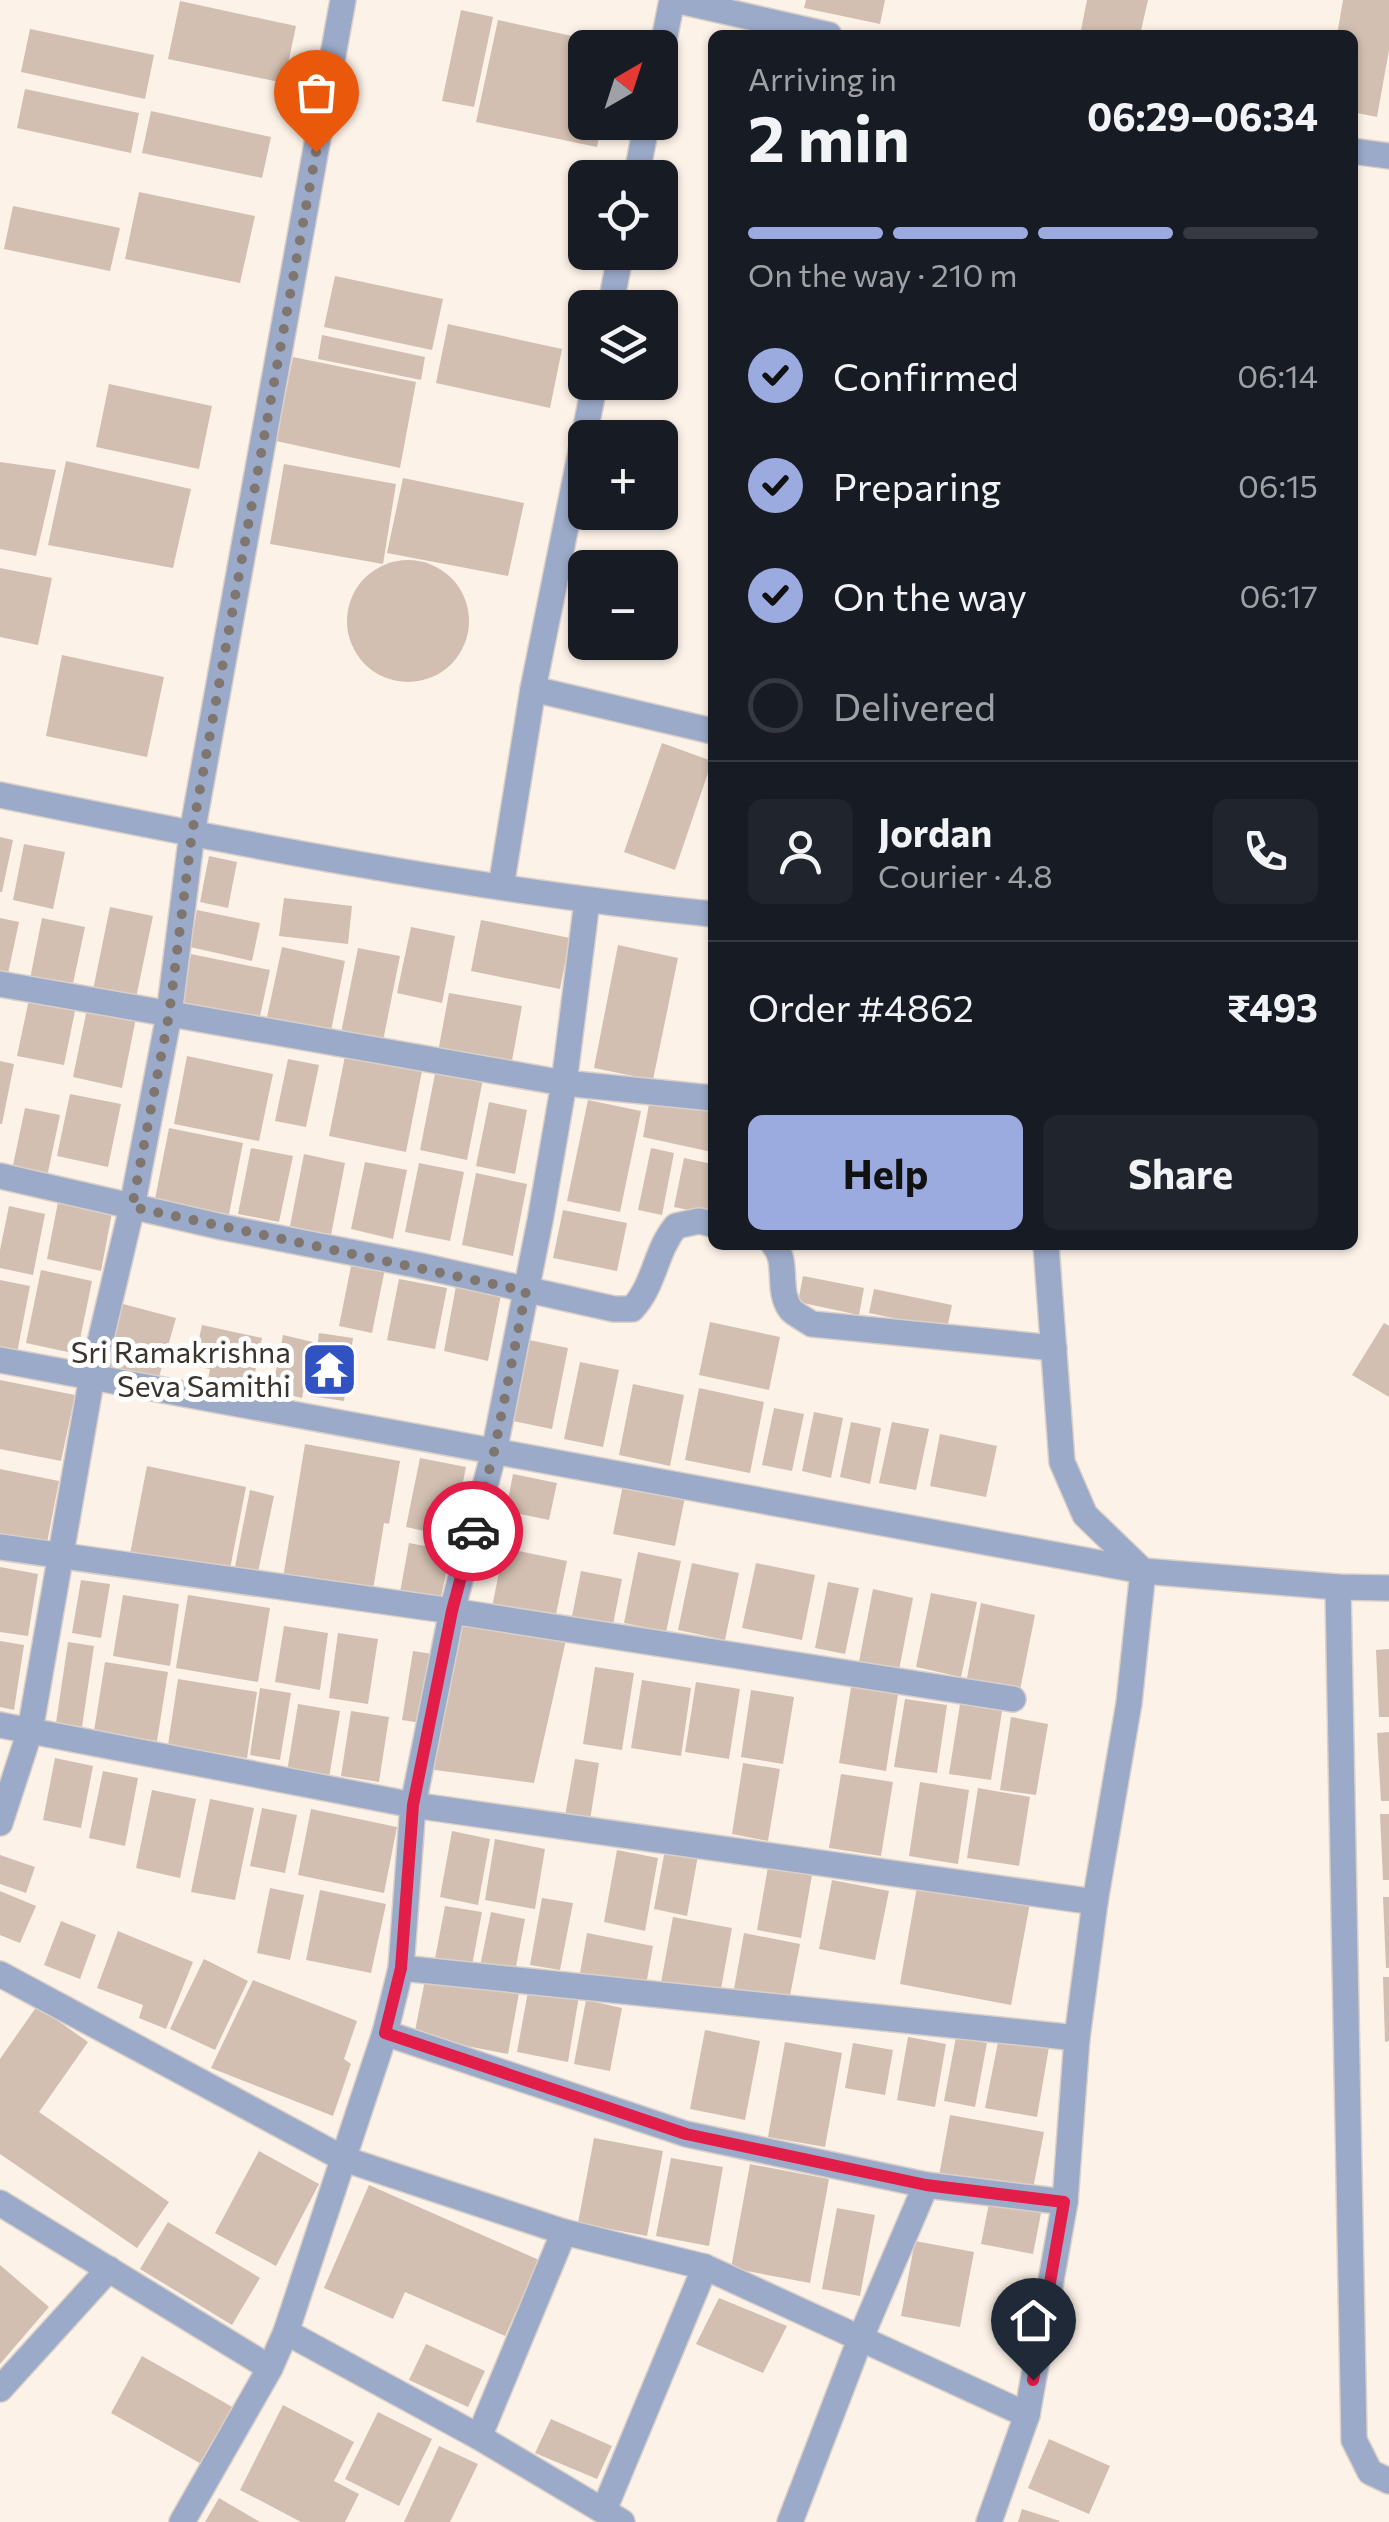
<!DOCTYPE html>
<html lang="en">
<head>
<meta charset="utf-8">
<style>
  :root { --surface:#171b24; --page:#20242c; --text:#f1f3f6; --muted:#9ea1a6; --line:#363941; --accent:#9babdf }
  body { margin:0; font-family:Commissioner,sans-serif; background:var(--page); color:var(--text); height:100vh; display:flex; flex-direction:column; font-size:38px; white-space:nowrap }
  * { box-sizing:border-box; margin:0 }
  p { font-size:32px; color:var(--muted) }
  .icon { flex:none; width:55px; height:55px; fill:none; stroke:currentColor; stroke-width:2; stroke-linecap:round; stroke-linejoin:round }
  .map { position:relative; flex:1; overflow:hidden }
  .side { position:absolute; left:708px; top:30px; width:650px; height:1220px; display:flex; flex-direction:column; background:var(--surface); border-radius:15px; box-shadow:0 2px 8px #0004 }
  .side>* { flex:none }
  .needle { width:65px; rotate:39deg }
  .tools { position:absolute; left:568px; top:30px; display:grid; gap:20px }
  .tools a { display:grid; place-items:center; width:110px; height:110px; border-radius:15px; background:var(--surface); box-shadow:0 2px 8px #0004; font-size:50px }
  .pin { position:absolute; display:grid; place-items:center; width:85px; height:85px; color:#fff; margin:-102px -42px; border-radius:50% 50% 50% 0; rotate:-45deg; box-shadow:0 0 10px #0007 }
  .pin .icon { rotate:45deg }
  .courier { position:absolute; display:grid; place-items:center; width:100px; height:100px; margin:-50px; border:8px solid #e11d48; border-radius:50%; background:#fff; color:#222; box-shadow:0 2px 12px #0007 }
  .headline em { font-style:normal; font-weight:700 }
  .headline div { display:flex; flex-direction:column-reverse }
  .headline { display:flex; align-items:center; justify-content:space-between; height:170px; padding:0 40px }
  h1 { font-size:65px; font-weight:700; line-height:75px }
  .bar { display:grid; grid-template-columns:repeat(4,1fr); gap:15px 10px; align-content:center; height:120px; padding:0 40px }
  .bar i { height:12px; border-radius:8px; background:var(--line) }
  .bar .on { background:var(--accent) }
  .bar p { grid-column:span 4 }
  .line { display:flex; align-items:center; gap:25px; padding:0 40px; border-top:2px solid var(--line) }
  .line div { flex:1 }
  .round { display:grid; place-items:center; flex:none; width:105px; height:105px; border-radius:15px; background:var(--page) }
  ol { padding:0 40px; list-style:none }
  li { display:flex; align-items:center; gap:30px; height:110px }
  li p { margin-inline-start:auto }
  li .icon { padding:10px; border-radius:50%; background:var(--accent); color:#111; stroke-width:4 }
  li:last-child { color:var(--muted) }
  li i { width:55px; height:55px; border:5px solid var(--line); border-radius:50% }
  .primary-button { display:flex; gap:20px; margin-top:auto; padding:20px 40px }
  .primary-button a { flex:1; height:115px; border-radius:15px; background:var(--accent); color:#111; font-size:40px; font-weight:700; line-height:115px; text-align:center }
  .primary-button a+a { background:var(--page); color:var(--text) }
  .map>svg:first-child { display:block }
  .building { fill:#d2bfb1 }
  .lines { fill:none; stroke-linecap:round; stroke-linejoin:round }
  .minor-casing { stroke:#dad0c7; stroke-width:28 }
  .minor { stroke:#9caac9; stroke-width:25 }
  .done { stroke:#7f766f; stroke-width:10; stroke-dasharray:0 18 }
  .route { stroke:#e11d48; stroke-width:12 }
  .labels { text-anchor:middle; stroke-width:10; stroke-linejoin:round; paint-order:stroke }
  .poi-label { font-size:30px; fill:#3b342e; stroke:#fff; text-anchor:end }
</style>
</head>
<body>
<div class="map">
<svg width="1389" height="2522" viewBox="0 0 1389 2522">
  <rect width="100%" height="100%" fill="#fdf2e8"/>
  <g class="building">
    <polygon points="806,0 885,0 880,24 804,8"/>
    <polygon points="1087,0 1148,0 1140,35 1080,35"/>
    <polygon points="1343,0 1389,0 1389,50 1377,117 1352,112 1352,35 1337,35"/>
    <polygon points="180,1 296,26 284,83 168,59"/>
    <polygon points="461,10 493,17 474,107 442,101"/>
    <polygon points="498,20 619,46 585,48 585,122 602,122 597,147 476,122"/>
    <polygon points="30,29 154,55 145,99 21,72"/>
    <polygon points="25,89 139,113 131,153 17,128"/>
    <polygon points="151,111 271,137 262,178 142,153"/>
    <polygon points="139,192 255,216 240,283 125,259"/>
    <polygon points="13,206 120,228 110,271 4,249"/>
    <polygon points="335,276 443,299 432,350 324,327"/>
    <polygon points="448,324 562,349 550,408 436,383"/>
    <polygon points="322,335 425,357 421,380 318,359"/>
    <polygon points="293,357 416,382 400,468 276,441"/>
    <polygon points="109,384 212,406 199,469 96,447"/>
    <polygon points="66,461 191,489 173,568 48,545"/>
    <polygon points="0,462 56,470 36,556 0,549"/>
    <polygon points="284,464 396,484 383,564 270,544"/>
    <polygon points="403,478 524,503 508,576 387,553"/>
    <circle cx="408" cy="621" r="61"/>
    <polygon points="0,568 52,578 38,645 0,637"/>
    <polygon points="62,655 164,677 147,757 46,736"/>
    <polygon points="662,743 712,761 675,870 624,852"/>
    <polygon points="0,837 13,840 2,892 0,892"/>
    <polygon points="24,844 65,852 53,909 13,900"/>
    <polygon points="209,856 237,862 228,908 200,902"/>
    <polygon points="284,898 352,906 348,944 279,936"/>
    <polygon points="110,907 153,916 135,1003 92,995"/>
    <polygon points="197,910 260,923 252,961 190,947"/>
    <polygon points="0,918 19,922 6,983 0,982"/>
    <polygon points="42,918 85,927 71,993 29,984"/>
    <polygon points="481,920 570,938 560,989 471,971"/>
    <polygon points="411,927 455,936 442,1003 397,993"/>
    <polygon points="618,945 678,958 653,1080 594,1068"/>
    <polygon points="282,947 345,961 330,1036 266,1022"/>
    <polygon points="358,948 400,956 382,1046 340,1038"/>
    <polygon points="191,954 270,970 257,1030 179,1013"/>
    <polygon points="31,990 77,1001 64,1065 17,1056"/>
    <polygon points="449,993 522,1006 511,1066 438,1052"/>
    <polygon points="87,1009 136,1018 122,1088 73,1077"/>
    <polygon points="187,1056 273,1074 259,1141 174,1124"/>
    <polygon points="345,1056 422,1071 406,1152 329,1136"/>
    <polygon points="288,1059 319,1065 306,1127 275,1121"/>
    <polygon points="0,1061 14,1064 2,1124 0,1124"/>
    <polygon points="436,1069 483,1079 467,1160 420,1150"/>
    <polygon points="70,1094 121,1104 108,1167 57,1156"/>
    <polygon points="650,1099 712,1112 712,1152 643,1137"/>
    <polygon points="588,1100 641,1111 620,1212 567,1201"/>
    <polygon points="489,1102 527,1110 515,1174 476,1166"/>
    <polygon points="25,1108 60,1115 47,1177 12,1170"/>
    <polygon points="169,1128 243,1143 227,1224 153,1209"/>
    <polygon points="251,1148 293,1156 279,1222 238,1214"/>
    <polygon points="651,1148 674,1153 662,1215 638,1210"/>
    <polygon points="304,1154 345,1163 331,1235 290,1226"/>
    <polygon points="684,1158 712,1164 712,1215 674,1207"/>
    <polygon points="365,1162 407,1170 393,1239 351,1229"/>
    <polygon points="419,1163 464,1172 450,1241 405,1232"/>
    <polygon points="476,1173 527,1184 513,1256 462,1245"/>
    <polygon points="58,1202 112,1213 101,1271 47,1259"/>
    <polygon points="9,1206 45,1214 33,1275 0,1268 0,1250"/>
    <polygon points="563,1210 627,1223 617,1271 553,1258"/>
    <polygon points="353,1256 386,1264 372,1333 339,1326"/>
    <polygon points="41,1270 92,1281 77,1354 26,1343"/>
    <polygon points="803,1276 864,1288 859,1315 798,1302"/>
    <polygon points="399,1279 447,1288 435,1349 387,1340"/>
    <polygon points="0,1280 30,1286 17,1353 0,1349"/>
    <polygon points="456,1286 501,1295 488,1361 444,1351"/>
    <polygon points="874,1289 952,1305 947,1329 869,1313"/>
    <polygon points="123,1304 176,1318 157,1384 105,1370"/>
    <polygon points="710,1322 780,1337 769,1390 699,1375"/>
    <polygon points="1384,1323 1389,1326 1389,1397 1352,1375"/>
    <polygon points="202,1325 262,1338 251,1392 207,1384 210,1369 193,1366"/>
    <polygon points="319,1333 353,1338 344,1401 310,1396"/>
    <polygon points="283,1335 313,1342 302,1398 272,1391"/>
    <polygon points="524,1339 568,1348 552,1429 508,1420"/>
    <polygon points="580,1362 619,1370 603,1447 564,1439"/>
    <polygon points="0,1380 75,1395 61,1461 0,1449"/>
    <polygon points="633,1384 684,1395 670,1466 619,1455"/>
    <polygon points="699,1388 764,1402 750,1473 685,1460"/>
    <polygon points="774,1408 804,1414 792,1471 762,1465"/>
    <polygon points="814,1412 843,1418 831,1478 802,1471"/>
    <polygon points="851,1422 881,1428 870,1484 840,1477"/>
    <polygon points="892,1422 929,1429 916,1490 879,1483"/>
    <polygon points="940,1434 997,1446 986,1497 930,1486"/>
    <polygon points="305,1444 400,1461 389,1524 384,1523 372,1596 283,1578"/>
    <polygon points="420,1458 466,1467 452,1537 406,1527"/>
    <polygon points="147,1466 246,1487 229,1574 130,1554"/>
    <polygon points="0,1469 59,1481 47,1543 0,1533"/>
    <polygon points="513,1474 557,1483 549,1520 506,1511"/>
    <polygon points="623,1485 685,1497 675,1546 613,1534"/>
    <polygon points="250,1490 274,1496 257,1577 234,1572"/>
    <polygon points="409,1543 451,1551 439,1606 399,1598"/>
    <polygon points="504,1548 567,1561 555,1619 492,1607"/>
    <polygon points="638,1552 681,1561 666,1632 624,1623"/>
    <polygon points="692,1563 739,1573 725,1640 678,1630"/>
    <polygon points="756,1563 815,1575 802,1640 742,1628"/>
    <polygon points="0,1567 38,1574 28,1636 0,1632"/>
    <polygon points="581,1571 622,1579 612,1630 571,1621"/>
    <polygon points="81,1580 110,1584 101,1638 72,1633"/>
    <polygon points="828,1582 859,1588 845,1654 815,1648"/>
    <polygon points="873,1589 913,1598 898,1675 858,1667"/>
    <polygon points="931,1593 977,1602 961,1677 916,1667"/>
    <polygon points="123,1595 179,1604 170,1666 113,1656"/>
    <polygon points="188,1595 270,1608 258,1682 176,1668"/>
    <polygon points="981,1603 1035,1615 1020,1690 967,1678"/>
    <polygon points="457,1623 566,1640 534,1783 427,1769"/>
    <polygon points="284,1626 328,1633 320,1690 275,1682"/>
    <polygon points="338,1633 378,1639 368,1704 329,1698"/>
    <polygon points="0,1641 24,1645 14,1710 0,1707"/>
    <polygon points="68,1642 94,1646 82,1727 56,1723"/>
    <polygon points="1389,1649 1389,1717 1379,1717 1376,1650"/>
    <polygon points="413,1651 439,1655 428,1724 402,1720"/>
    <polygon points="105,1662 168,1672 157,1741 94,1731"/>
    <polygon points="595,1667 634,1673 622,1750 583,1744"/>
    <polygon points="178,1679 257,1692 247,1758 168,1745"/>
    <polygon points="642,1680 691,1688 681,1756 631,1748"/>
    <polygon points="852,1681 899,1688 886,1771 839,1763"/>
    <polygon points="696,1682 740,1689 729,1759 685,1752"/>
    <polygon points="260,1688 291,1693 280,1760 250,1755"/>
    <polygon points="751,1690 794,1697 783,1764 741,1757"/>
    <polygon points="961,1698 1003,1705 991,1780 949,1774"/>
    <polygon points="905,1699 947,1705 937,1773 894,1767"/>
    <polygon points="298,1704 340,1711 329,1778 287,1772"/>
    <polygon points="351,1711 389,1717 379,1782 341,1776"/>
    <polygon points="1011,1717 1048,1724 1036,1795 1000,1790"/>
    <polygon points="1389,1732 1389,1801 1381,1801 1377,1733"/>
    <polygon points="55,1758 93,1766 81,1828 43,1820"/>
    <polygon points="575,1759 599,1763 590,1820 565,1816"/>
    <polygon points="743,1763 780,1769 768,1841 732,1834"/>
    <polygon points="103,1771 138,1778 125,1846 89,1838"/>
    <polygon points="841,1774 893,1782 881,1856 829,1848"/>
    <polygon points="920,1782 969,1790 958,1864 909,1856"/>
    <polygon points="978,1788 1030,1797 1019,1866 967,1858"/>
    <polygon points="152,1790 196,1799 180,1878 136,1868"/>
    <polygon points="210,1799 254,1808 235,1900 191,1892"/>
    <polygon points="262,1808 297,1815 285,1873 250,1866"/>
    <polygon points="311,1809 397,1827 384,1893 298,1875"/>
    <polygon points="1380,1814 1389,1814 1389,1880 1383,1880"/>
    <polygon points="452,1831 490,1839 478,1905 440,1897"/>
    <polygon points="495,1839 545,1849 535,1909 485,1900"/>
    <polygon points="666,1844 699,1850 687,1916 654,1909"/>
    <polygon points="617,1850 658,1858 645,1931 604,1922"/>
    <polygon points="0,1855 35,1867 26,1893 0,1884"/>
    <polygon points="768,1867 812,1875 801,1938 757,1930"/>
    <polygon points="832,1880 889,1891 875,1960 819,1949"/>
    <polygon points="918,1881 1030,1903 1011,2005 900,1984"/>
    <polygon points="270,1888 304,1895 290,1960 257,1953"/>
    <polygon points="320,1890 386,1904 371,1973 306,1960"/>
    <polygon points="0,1891 36,1906 20,1943 0,1935"/>
    <polygon points="1383,1897 1389,1897 1389,1968 1386,1968"/>
    <polygon points="542,1898 573,1903 560,1970 530,1965"/>
    <polygon points="445,1906 482,1912 471,1971 434,1964"/>
    <polygon points="491,1912 525,1919 514,1977 479,1971"/>
    <polygon points="673,1917 732,1928 719,2000 660,1988"/>
    <polygon points="61,1921 96,1935 80,1979 44,1965"/>
    <polygon points="118,1931 193,1962 166,2029 139,2018 143,2005 97,1988"/>
    <polygon points="587,1933 653,1946 646,1985 580,1973"/>
    <polygon points="744,1933 800,1944 788,2006 733,1995"/>
    <polygon points="204,1959 248,1981 215,2050 170,2029"/>
    <polygon points="426,1975 519,1993 508,2054 414,2036"/>
    <polygon points="1383,1977 1389,1977 1389,2041 1385,2042"/>
    <polygon points="253,1980 357,2021 344,2059 351,2064 333,2116 211,2068"/>
    <polygon points="529,1986 579,1996 568,2062 517,2052"/>
    <polygon points="586,2000 622,2008 610,2071 574,2064"/>
    <polygon points="37,2006 88,2042 39,2112 169,2202 137,2248 0,2154 0,2059"/>
    <polygon points="705,2030 760,2041 745,2120 690,2109"/>
    <polygon points="908,2037 946,2044 935,2107 897,2100"/>
    <polygon points="956,2037 987,2043 975,2107 944,2101"/>
    <polygon points="999,2037 1049,2047 1037,2117 985,2108"/>
    <polygon points="785,2042 842,2053 825,2147 768,2137"/>
    <polygon points="853,2043 893,2050 885,2095 845,2088"/>
    <polygon points="950,2115 1044,2132 1032,2194 939,2176"/>
    <polygon points="594,2138 663,2151 647,2236 578,2223"/>
    <polygon points="259,2151 319,2184 276,2266 215,2233"/>
    <polygon points="671,2158 723,2167 709,2246 656,2236"/>
    <polygon points="750,2164 829,2179 810,2283 731,2268"/>
    <polygon points="369,2185 539,2260 505,2336 405,2292 393,2319 324,2288"/>
    <polygon points="991,2193 1043,2203 1033,2254 981,2244"/>
    <polygon points="837,2208 875,2215 860,2296 822,2289"/>
    <polygon points="168,2222 260,2278 232,2325 140,2269"/>
    <polygon points="915,2241 974,2252 960,2327 901,2316"/>
    <polygon points="0,2265 49,2307 0,2364"/>
    <polygon points="719,2298 787,2326 763,2373 696,2344"/>
    <polygon points="426,2344 485,2371 468,2407 409,2380"/>
    <polygon points="142,2356 236,2409 205,2466 111,2413"/>
    <polygon points="283,2405 354,2442 334,2481 359,2494 345,2522 301,2522 240,2490"/>
    <polygon points="378,2412 432,2439 399,2506 345,2479"/>
    <polygon points="551,2419 612,2446 597,2479 535,2453"/>
    <polygon points="1049,2439 1110,2466 1089,2514 1028,2488"/>
    <polygon points="439,2446 478,2464 450,2522 404,2522"/>
    <polygon points="219,2498 260,2522 205,2522"/>
    <polygon points="1022,2509 1060,2521 1059,2522 1018,2522"/>
  </g>
  <g class="lines">
    <defs>
      <g id="minor">
        <polyline points="675,0 829,35"/>
        <polyline points="660,60 672,0"/>
        <polyline points="1352,151 1389,156"/>
        <polyline points="636,178 647,122"/>
        <polyline points="610,308 621,252"/>
        <polyline points="533,689 712,731"/>
        <path d="M0 795C235 843 473 890 712 914"/>
        <polyline points="501,887 533,689 595,382"/>
        <polyline points="0,984 564,1083 712,1098"/>
        <path d="M0 1176 222 1227 417 1265 614 1309H632C655 1285 655 1251 676 1226L699 1221 712 1224"/>
        <path d="M774 1245C789 1262 776 1291 791 1310 796 1315 806 1320 812 1324L1054 1348"/>
        <polyline points="0,1360 1143,1571 1338,1587 1389,1588"/>
        <polyline points="0,1547 452,1611 1013,1699"/>
        <polyline points="1338,1587 1354,2440 1370,2472 1389,2481"/>
        <polyline points="0,1725 413,1805 1095,1902"/>
        <polyline points="0,1823 30,1731 92,1376 132,1207 169,1015 192,833 343,0"/>
        <polyline points="401,1968 1077,2038"/>
        <polyline points="0,1974 344,2159 564,2232 705,2267 1027,2415"/>
        <polyline points="385,2033 686,2134 926,2185 1065,2202"/>
        <polyline points="0,2203 270,2368"/>
        <polyline points="286,2332 479,2437 622,2522"/>
        <polyline points="0,2389 109,2269"/>
        <polyline points="479,2437 564,2232"/>
        <polyline points="604,2510 705,2267"/>
        <polyline points="182,2522 270,2368 286,2332 385,2033 401,1968 413,1805 452,1611 494,1452 540,1221 564,1083 587,901"/>
        <polyline points="790,2522 861,2337 926,2185"/>
        <polyline points="989,2522 1027,2415 1065,2202 1077,2038 1095,1902 1129,1703 1143,1571 1085,1515 1062,1462 1046,1245"/>
      </g>
    </defs>
    <use href="#minor" class="minor-casing"/>
    <use href="#minor" class="minor"/>
  </g>
  <g class="lines">
    <polyline class="done" points="316,152 192,833 169,1015 132,1207 526,1291 494,1452 473,1531"/>
    <polyline class="route" points="473,1531 452,1611 413,1805 401,1968 385,2033 686,2134 926,2185 1064,2202 1033,2380"/>
  </g>
  <defs>
    <symbol id="temple-square" viewBox="-11 -11 22 22"><rect x="-9" y="-9" width="18" height="18" rx="4" fill="#3152c2" stroke="#fff"/><path d="M0-6L5-2H3V0L6.5 2.5H4V6H1.5V3h-3V6H-4V2.5H-6.5L-3 0V-2H-5Z" fill="#fff"/></symbol>
  </defs>
  <g fill-rule="evenodd">
    <use href="#temple-square" x="298" y="1338" width="63" height="63"/>
  </g>
  <g class="labels">
    <g class="poi-label">
      <text x="291" y="1363">Sri Ramakrishna<tspan x="291" dy="34">Seva Samithi</tspan></text>
    </g>
  </g>
</svg>
<div class="tools">
<a><svg class="needle" viewBox="-14 -14 28 28"><path d="M0-13l5 13h-10z" fill="#e53935"/><path d="M0 13l5-13h-10z" fill="#9ea1a6"/></svg></a>
<a><svg class="icon" aria-label="locate" viewBox="0 0 24 24"><circle cx="12" cy="12" r="6"/><path d="M12 2v4M12 18v4M2 12h4M18 12h4"/></svg></a>
<a><svg class="icon" aria-label="layers" viewBox="0 0 24 24"><path d="M12 4l9 5-9 5-9-5zM3 14l9 5 9-5"/></svg></a>
<a>+</a>
<a>−</a>
</div>
<div class="pin" style="left:316px;top:152px;background:#ea580c"><svg class="icon" aria-label="bag" viewBox="0 0 24 24"><path d="M5 8h14l-1 12H6zM9 8a3 3 0 0 1 6 0"/></svg></div>
<div class="pin" style="left:1033px;top:2380px;background:#1f2937"><svg class="icon" aria-label="home" viewBox="0 0 24 24"><path d="M3 11l9-7 9 7M6 9v11h12V9"/></svg></div>
<div class="courier" style="left:473px;top:1531px"><svg class="icon" aria-label="car" viewBox="0 0 24 24"><path d="M5 17H2v-5l4-1 3-4h7l3 4 3 1v5h-3M9 17h6M6 11h13"/><circle cx="7" cy="17" r="2"/><circle cx="17" cy="17" r="2"/></svg></div>
<section class="side">
<div class="headline"><div><h1>2 min</h1><p>Arriving in</p></div><em>06:29–06:34</em></div>
<div class="bar"><i class="on"></i><i class="on"></i><i class="on"></i><i></i><p>On the way · 210 m</p></div>
<ol>
<li><svg class="icon" aria-label="check" viewBox="0 0 24 24"><path d="M5 12l5 5 9-10"/></svg>Confirmed<p>06:14</p></li>
<li><svg class="icon" aria-label="check" viewBox="0 0 24 24"><path d="M5 12l5 5 9-10"/></svg>Preparing<p>06:15</p></li>
<li><svg class="icon" aria-label="check" viewBox="0 0 24 24"><path d="M5 12l5 5 9-10"/></svg>On the way<p>06:17</p></li>
<li><i></i>Delivered</li>
</ol>
<div class="line" style="height:180px"><a class="round"><svg class="icon" aria-label="person" viewBox="0 0 24 24"><circle cx="12" cy="8" r="4"/><path d="M4 21q1-7 8-7t8 7"/></svg></a><div><b>Jordan</b><p>Courier · 4.8</p></div><a class="round"><svg class="icon" aria-label="phone" viewBox="0 0 24 24"><path d="M5 4h4l2 5-3 2q2 4 5 5l2-3 5 2v4C11 20 4 13 5 4z"/></svg></a></div>
<div class="line" style="height:130px"><div>Order #4862</div><b>₹493</b></div>
<div class="primary-button"><a>Help</a><a>Share</a></div>
</section>
</div>
</body>
</html>
